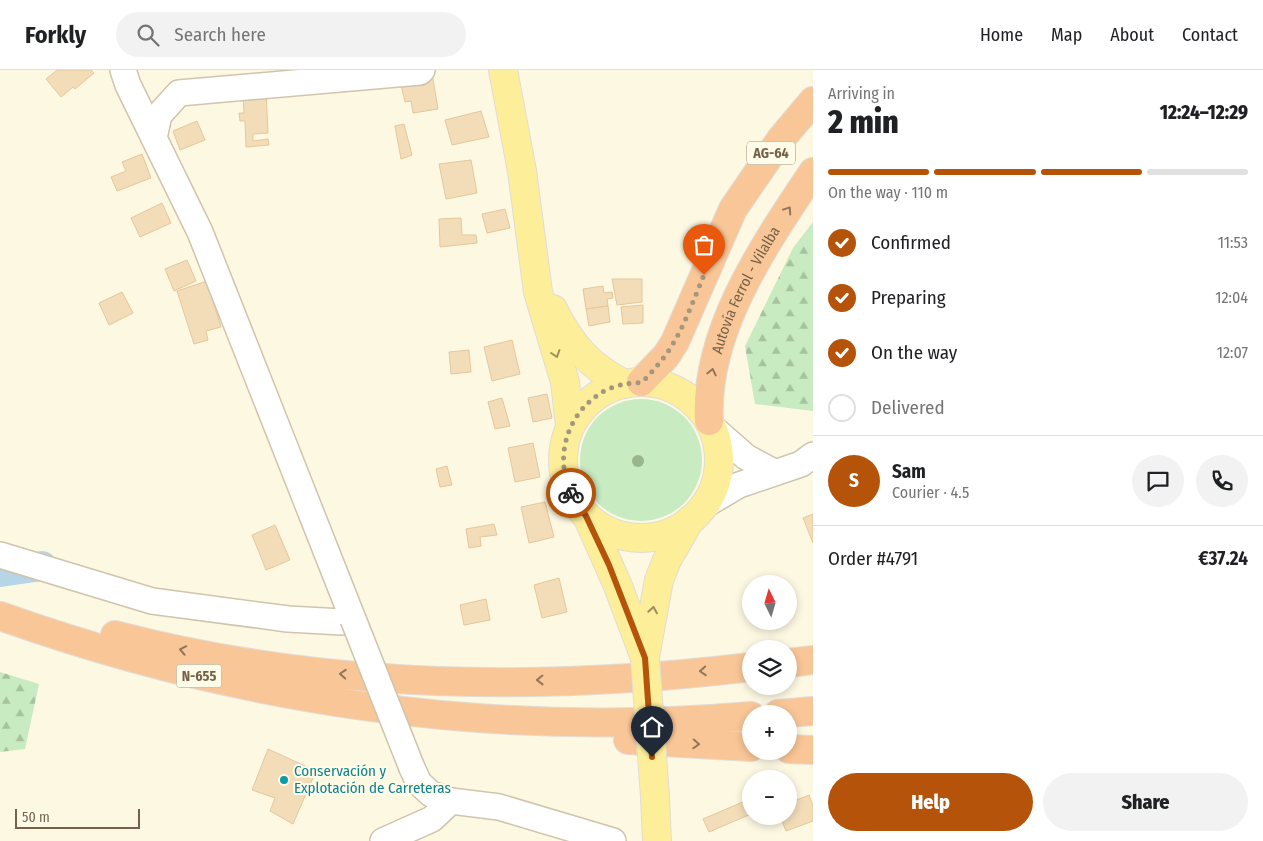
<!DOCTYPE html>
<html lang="en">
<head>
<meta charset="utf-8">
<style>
  :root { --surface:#fff; --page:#f2f2f2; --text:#202124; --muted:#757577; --line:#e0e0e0; --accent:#b45309 }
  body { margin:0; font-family:"Fira Sans Condensed",sans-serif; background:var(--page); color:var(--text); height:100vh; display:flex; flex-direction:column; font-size:19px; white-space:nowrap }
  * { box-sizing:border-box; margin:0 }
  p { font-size:16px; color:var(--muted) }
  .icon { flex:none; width:28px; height:28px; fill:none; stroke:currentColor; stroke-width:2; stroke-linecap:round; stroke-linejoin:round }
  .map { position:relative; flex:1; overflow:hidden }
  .details { display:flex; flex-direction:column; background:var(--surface); width:450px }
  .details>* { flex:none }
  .needle { width:32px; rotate:355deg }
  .tools { position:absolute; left:742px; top:505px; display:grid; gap:10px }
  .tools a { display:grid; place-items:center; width:55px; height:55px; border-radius:50%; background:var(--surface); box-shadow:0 2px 8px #0003; font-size:25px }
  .scale { position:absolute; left:15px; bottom:12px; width:125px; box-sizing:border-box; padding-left:5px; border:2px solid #756248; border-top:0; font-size:14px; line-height:18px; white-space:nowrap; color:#756248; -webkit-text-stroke:4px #fffbe9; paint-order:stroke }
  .pin { position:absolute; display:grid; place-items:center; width:42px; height:42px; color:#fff; margin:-51px -21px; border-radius:50% 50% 50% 0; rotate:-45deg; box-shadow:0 0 5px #0007 }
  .pin .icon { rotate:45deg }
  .courier { position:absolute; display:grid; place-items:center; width:50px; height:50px; margin:-25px; border:4px solid #b45309; border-radius:50%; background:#fff; color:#222; box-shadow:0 1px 6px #0007 }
  .headline em { font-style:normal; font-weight:800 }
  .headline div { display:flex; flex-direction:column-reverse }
  .headline { display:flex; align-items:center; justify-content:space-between; height:85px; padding:0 15px }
  h1 { font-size:32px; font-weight:800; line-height:38px }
  .bar { display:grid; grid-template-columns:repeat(4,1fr); gap:8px 5px; align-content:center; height:60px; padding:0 15px }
  .bar i { height:6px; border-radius:4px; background:var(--line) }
  .bar .current { background:var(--accent) }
  .bar p { grid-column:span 4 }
  .line { display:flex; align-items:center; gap:12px; padding:0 15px; border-top:1px solid var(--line) }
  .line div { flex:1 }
  .round { display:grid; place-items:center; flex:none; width:52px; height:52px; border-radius:26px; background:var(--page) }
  ol { padding:0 15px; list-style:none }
  li { display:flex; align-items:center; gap:15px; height:55px }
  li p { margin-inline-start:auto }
  li .icon { padding:5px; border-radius:50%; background:var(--accent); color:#fff; stroke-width:4 }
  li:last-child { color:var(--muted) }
  li i { width:28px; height:28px; border:2px solid var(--line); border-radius:50% }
  .action { display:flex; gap:10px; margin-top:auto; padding:10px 15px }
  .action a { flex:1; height:58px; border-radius:30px; background:var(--accent); color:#fff; font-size:20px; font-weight:800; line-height:58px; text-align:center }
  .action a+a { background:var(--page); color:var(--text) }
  header { display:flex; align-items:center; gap:30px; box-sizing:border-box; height:70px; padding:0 25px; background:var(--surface); border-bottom:1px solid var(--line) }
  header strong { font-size:24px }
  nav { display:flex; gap:28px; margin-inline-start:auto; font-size:18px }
  .search { width:350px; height:45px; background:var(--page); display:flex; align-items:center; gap:12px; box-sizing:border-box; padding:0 18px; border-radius:28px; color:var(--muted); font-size:19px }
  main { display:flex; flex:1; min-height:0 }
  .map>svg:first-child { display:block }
  .grass { fill:#c8ebc1 }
  .forest { fill:url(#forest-firs) }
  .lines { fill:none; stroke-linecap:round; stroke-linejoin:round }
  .river { stroke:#b6d5e7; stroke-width:30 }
  .building { fill:#f3ddb9; stroke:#e6c799 }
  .minor-casing { stroke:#d0c4ac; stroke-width:28 }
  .major-casing { stroke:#e1dcd7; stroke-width:30 }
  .highway-casing { stroke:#e1dcd7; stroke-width:30 }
  .minor { stroke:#fff; stroke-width:25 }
  .major { stroke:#fdee99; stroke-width:28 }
  .highway { stroke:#f9c697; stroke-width:28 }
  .minor-bridge-casing { stroke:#d0c4ac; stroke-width:28; stroke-linecap:butt }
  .major-bridge-casing { stroke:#e1dcd7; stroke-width:30; stroke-linecap:butt }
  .minor-bridge { stroke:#fff; stroke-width:25 }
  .major-bridge { stroke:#fdee99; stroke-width:28 }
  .tree { fill:#99b78a }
  .oneway { stroke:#8f7658 }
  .oneway2 { stroke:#9e8c60 }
  .done { stroke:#a5967e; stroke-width:5; stroke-dasharray:0 9 }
  .route { stroke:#b45309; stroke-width:6 }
  .culture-dot { fill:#0f9aa8; stroke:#fffbe9; stroke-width:2 }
  .labels { text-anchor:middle; stroke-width:4; stroke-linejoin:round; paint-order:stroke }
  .shield { fill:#fffbe9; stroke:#9e9078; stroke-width:1 }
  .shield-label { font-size:14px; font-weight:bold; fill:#756248 }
  .street-label { font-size:15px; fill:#756248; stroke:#fffbe9 }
  .culture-label { font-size:15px; fill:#0d838f; stroke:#fffbe9; text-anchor:start }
</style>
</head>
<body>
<header>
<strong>Forkly</strong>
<div class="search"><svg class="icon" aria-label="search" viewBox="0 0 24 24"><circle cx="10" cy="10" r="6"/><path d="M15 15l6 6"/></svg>Search here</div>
<nav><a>Home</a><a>Map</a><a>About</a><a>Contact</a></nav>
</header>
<main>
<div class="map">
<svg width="813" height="771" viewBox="0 0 813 771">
  <defs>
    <pattern id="forest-firs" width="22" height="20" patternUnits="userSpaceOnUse" patternTransform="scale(1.25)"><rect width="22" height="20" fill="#c8ebc1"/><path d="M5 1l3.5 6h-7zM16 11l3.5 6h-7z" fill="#a7c29f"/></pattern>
  </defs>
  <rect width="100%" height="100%" fill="#fdf8e2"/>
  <circle class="grass" cx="641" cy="390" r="61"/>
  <g class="forest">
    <polygon points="813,152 813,341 755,334 745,276 793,178"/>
    <polygon points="0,602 39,614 25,679 0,682"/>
  </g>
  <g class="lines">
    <polyline class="river" points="0,502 42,496"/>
  </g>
  <g class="building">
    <polygon points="57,0 91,0 94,3 75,19 73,17 61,27 46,9"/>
    <polygon points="433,9 438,39 413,43 411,31 405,32 401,15"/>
    <polygon points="266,21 268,63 253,64 253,71 268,69 269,75 246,77 245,51 240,51 239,43 244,43 243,22"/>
    <polygon points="481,41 489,67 452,75 445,50"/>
    <polygon points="197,51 205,70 180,80 173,61"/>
    <polygon points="404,54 412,85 401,89 395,56"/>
    <polygon points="142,84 151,108 117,121 111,107 126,101 122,92"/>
    <polygon points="471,90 477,123 446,129 439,94"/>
    <polygon points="162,133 171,153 140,167 131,148"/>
    <polygon points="505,139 510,158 487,163 482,144"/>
    <polygon points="461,148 462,165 476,165 477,173 440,177 439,149"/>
    <polygon points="187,190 196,211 174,221 165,199"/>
    <polygon points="612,209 642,209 642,232 617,235"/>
    <polygon points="207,211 221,257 206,261 208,270 194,274 177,221"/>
    <polygon points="603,216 604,223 612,222 613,228 607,229 608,236 586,239 583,219"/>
    <polygon points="122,222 133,243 109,255 99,233"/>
    <polygon points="643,235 643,253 623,254 621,237"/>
    <polygon points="608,236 610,252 589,256 586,239"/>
    <polygon points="512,270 520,304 492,311 484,277"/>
    <polygon points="469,280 471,302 451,304 449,282"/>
    <polygon points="547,324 552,348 533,352 528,328"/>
    <polygon points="502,328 510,356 495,359 488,332"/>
    <polygon points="533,373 540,407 515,412 508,378"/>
    <polygon points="447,396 452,415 440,417 436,399"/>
    <polygon points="545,432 554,467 529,473 521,437"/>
    <polygon points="813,444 813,473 803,448"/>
    <polygon points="494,454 497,465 480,467 481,476 469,478 466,459"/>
    <polygon points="275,455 290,490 266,500 252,465"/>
    <polygon points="559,508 567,542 542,548 534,515"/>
    <polygon points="486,529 490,550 464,555 460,535"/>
    <polygon points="268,679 316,701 293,754 270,741 275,728 252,720"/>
    <polygon points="809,725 813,736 813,751 786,761 780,746 789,746 789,733"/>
    <polygon points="745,731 751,744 709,762 703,749"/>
  </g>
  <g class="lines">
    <defs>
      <g id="minor">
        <polyline points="154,68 159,45 179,23 420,2 422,0"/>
        <polyline points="713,358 746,387 774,402"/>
        <polyline points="705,435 739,415 801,394 813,385"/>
        <polyline points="0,485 152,531 288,549 342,552 353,549 200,162 128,15 123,0"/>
        <polyline points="412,698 419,713 431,724 451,731 499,737 613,771"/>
        <polyline points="383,771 432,749 451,731"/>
      </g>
      <g id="major">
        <polyline points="503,0 522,101 538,222 565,312 570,356"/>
        <path d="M553 239C571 275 588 295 624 314"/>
        <circle cx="641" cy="390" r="78"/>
        <polyline points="587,446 618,516 645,588"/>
        <polyline points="645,587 659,510 667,490 690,450"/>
        <polyline points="655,727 657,771"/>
      </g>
      <g id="highway">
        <polyline points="641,312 666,286 675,272 733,139 781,69 813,31"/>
        <path id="s1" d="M709 351C704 261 765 174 813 102"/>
        <path d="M0 546C245 633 492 668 751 646"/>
        <path d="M115 565C321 619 540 622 751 597"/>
        <polyline points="789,593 813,590"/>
        <polyline points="778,644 813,641"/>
        <polyline points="628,670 751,677"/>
        <polyline points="789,679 813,680"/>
      </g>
    </defs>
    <use href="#minor" class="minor-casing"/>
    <use href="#major" class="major-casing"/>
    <use href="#highway" class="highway-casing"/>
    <use href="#minor" class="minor"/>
    <use href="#major" class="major"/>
    <use href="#highway" class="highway"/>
    <defs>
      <polyline id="minor-bridge" points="353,549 412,698"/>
      <polyline id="major-bridge" points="645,588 655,727"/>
    </defs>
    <use href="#minor-bridge" class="minor-bridge-casing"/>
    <use href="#major-bridge" class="major-bridge-casing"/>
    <use href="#minor-bridge" class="minor-bridge"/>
    <use href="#major-bridge" class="major-bridge"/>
  </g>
  <circle class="tree" cx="638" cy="391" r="6"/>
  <defs><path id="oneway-chevron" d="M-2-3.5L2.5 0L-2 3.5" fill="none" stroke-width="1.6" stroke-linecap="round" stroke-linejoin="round" transform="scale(1.25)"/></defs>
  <g class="oneway">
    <use href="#oneway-chevron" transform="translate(788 140) rotate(-56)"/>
    <use href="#oneway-chevron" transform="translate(712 302) rotate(-77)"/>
    <use href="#oneway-chevron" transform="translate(183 580) rotate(-169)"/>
    <use href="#oneway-chevron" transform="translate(703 601) rotate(176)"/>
    <use href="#oneway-chevron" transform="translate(343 604) rotate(-176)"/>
    <use href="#oneway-chevron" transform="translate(540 610) rotate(179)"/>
    <use href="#oneway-chevron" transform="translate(696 674) rotate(3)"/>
  </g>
  <g class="oneway2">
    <use href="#oneway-chevron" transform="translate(556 284) rotate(72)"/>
    <use href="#oneway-chevron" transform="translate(653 540) rotate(-81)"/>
  </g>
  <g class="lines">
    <path class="done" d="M571 423C554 387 567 344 601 323 607 319 618 315 625 314 630 313 636 314 641 312 645 310 651 303 654 299 679 273 690 238 704 205"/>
    <polyline class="route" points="571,423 586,446 609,495 645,588 652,687"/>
  </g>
  <circle class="culture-dot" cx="284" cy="710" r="5"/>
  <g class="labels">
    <g class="shield">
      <rect x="747" y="71.5" width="48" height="23" rx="4"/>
      <rect x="176.5" y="594.5" width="45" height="23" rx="4"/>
    </g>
    <g class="shield-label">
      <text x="771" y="88">AG-64</text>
      <text x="199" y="611">N-655</text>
    </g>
    <g class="street-label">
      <text dy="5" stroke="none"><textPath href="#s1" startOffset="138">Autovía Ferrol - Vilalba</textPath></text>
    </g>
    <g class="culture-label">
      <text x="294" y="706">Conservación y<tspan x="294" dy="17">Explotación de Carreteras</tspan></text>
    </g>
  </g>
</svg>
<div class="tools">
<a><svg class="needle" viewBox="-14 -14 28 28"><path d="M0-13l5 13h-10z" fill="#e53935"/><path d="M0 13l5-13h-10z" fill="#757577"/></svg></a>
<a><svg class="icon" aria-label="layers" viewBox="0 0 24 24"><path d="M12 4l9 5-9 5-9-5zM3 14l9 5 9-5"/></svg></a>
<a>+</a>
<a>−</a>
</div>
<div class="scale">50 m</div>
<div class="pin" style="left:704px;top:205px;background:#ea580c"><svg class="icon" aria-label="bag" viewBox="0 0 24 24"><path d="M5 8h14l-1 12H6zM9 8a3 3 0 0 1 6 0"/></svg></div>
<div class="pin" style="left:652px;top:687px;background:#1f2937"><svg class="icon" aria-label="home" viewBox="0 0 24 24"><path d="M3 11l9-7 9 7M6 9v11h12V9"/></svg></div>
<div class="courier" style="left:571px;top:423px"><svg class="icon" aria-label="bike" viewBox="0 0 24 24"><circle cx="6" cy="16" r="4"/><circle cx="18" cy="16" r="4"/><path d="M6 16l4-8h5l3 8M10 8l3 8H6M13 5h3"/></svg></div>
</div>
<section class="details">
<div class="headline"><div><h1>2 min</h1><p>Arriving in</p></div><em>12:24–12:29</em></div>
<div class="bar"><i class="current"></i><i class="current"></i><i class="current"></i><i></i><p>On the way · 110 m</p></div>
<ol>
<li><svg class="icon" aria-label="check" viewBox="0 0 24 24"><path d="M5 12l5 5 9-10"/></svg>Confirmed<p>11:53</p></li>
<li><svg class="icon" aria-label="check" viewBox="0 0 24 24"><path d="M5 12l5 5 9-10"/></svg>Preparing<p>12:04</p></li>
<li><svg class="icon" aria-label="check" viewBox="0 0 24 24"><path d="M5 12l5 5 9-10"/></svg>On the way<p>12:07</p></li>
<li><i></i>Delivered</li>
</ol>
<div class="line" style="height:90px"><b class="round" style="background:var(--accent);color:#fff">S</b><div><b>Sam</b><p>Courier · 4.5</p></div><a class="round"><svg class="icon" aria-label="chat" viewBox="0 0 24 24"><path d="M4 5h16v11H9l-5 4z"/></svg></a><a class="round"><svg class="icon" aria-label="phone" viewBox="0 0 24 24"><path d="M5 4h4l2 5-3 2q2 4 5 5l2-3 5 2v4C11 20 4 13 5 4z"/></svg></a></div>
<div class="line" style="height:65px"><div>Order #4791</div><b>€37.24</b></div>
<div class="action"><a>Help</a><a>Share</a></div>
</section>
</main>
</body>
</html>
